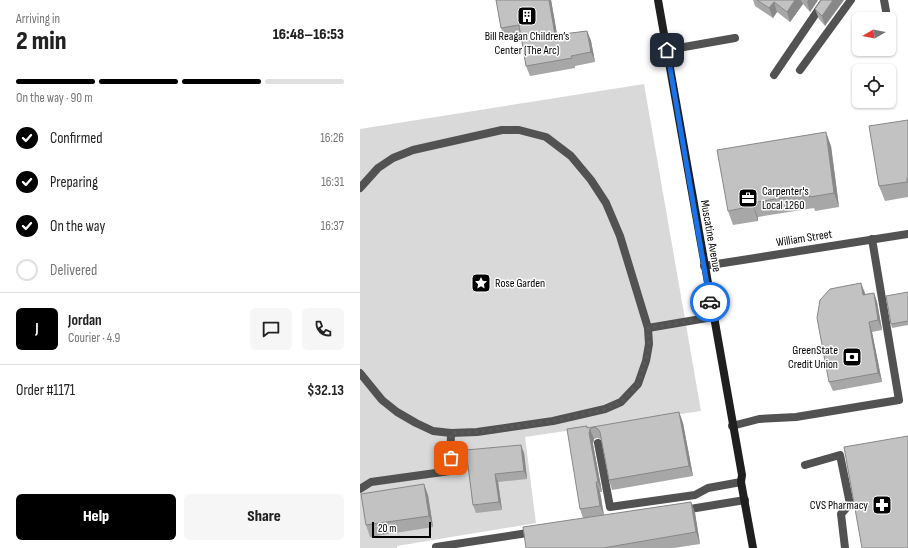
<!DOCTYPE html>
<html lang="en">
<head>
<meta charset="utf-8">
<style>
  :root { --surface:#fff; --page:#f6f6f6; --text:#222; --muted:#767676; --line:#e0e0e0; --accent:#000 }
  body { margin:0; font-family:"Sofia Sans Condensed",sans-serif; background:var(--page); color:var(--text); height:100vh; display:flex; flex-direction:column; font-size:15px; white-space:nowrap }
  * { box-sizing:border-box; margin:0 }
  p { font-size:13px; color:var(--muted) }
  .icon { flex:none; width:22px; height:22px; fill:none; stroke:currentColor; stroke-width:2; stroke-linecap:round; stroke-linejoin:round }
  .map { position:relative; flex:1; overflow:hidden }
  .side { display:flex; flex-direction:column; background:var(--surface); width:360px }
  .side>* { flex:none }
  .needle { width:26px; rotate:261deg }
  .fabs { position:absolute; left:492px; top:12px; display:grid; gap:8px }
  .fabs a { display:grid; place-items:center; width:44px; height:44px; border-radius:6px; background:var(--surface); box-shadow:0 1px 3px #0004; font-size:20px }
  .scale { position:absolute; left:12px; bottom:10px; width:59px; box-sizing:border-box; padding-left:4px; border:2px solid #000; border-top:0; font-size:11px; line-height:14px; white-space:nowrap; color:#000; -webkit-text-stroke:3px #fff; paint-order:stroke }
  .pin { position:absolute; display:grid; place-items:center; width:34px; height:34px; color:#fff; margin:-17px; border-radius:8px; box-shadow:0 2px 6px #0006 }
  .courier { position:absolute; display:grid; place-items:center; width:40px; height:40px; margin:-20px; border:3px solid #1a73e8; border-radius:50%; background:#fff; color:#222; box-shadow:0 1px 5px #0007 }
  .overview em { font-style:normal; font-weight:800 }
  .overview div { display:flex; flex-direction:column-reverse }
  .overview { display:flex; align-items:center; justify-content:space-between; height:68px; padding:0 16px }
  h1 { font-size:26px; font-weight:800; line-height:30px }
  .bar { display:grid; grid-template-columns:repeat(4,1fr); gap:6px 4px; align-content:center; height:48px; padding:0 16px }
  .bar i { height:5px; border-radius:3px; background:var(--line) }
  .bar .active { background:var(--accent) }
  .bar p { grid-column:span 4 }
  .line { display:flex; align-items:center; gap:10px; padding:0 16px; border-top:1px solid var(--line) }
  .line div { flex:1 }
  .round { display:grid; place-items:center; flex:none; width:42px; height:42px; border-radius:6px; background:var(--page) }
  ol { padding:0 16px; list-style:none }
  li { display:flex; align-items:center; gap:12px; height:44px }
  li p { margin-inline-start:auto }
  li .icon { padding:4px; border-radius:50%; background:var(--accent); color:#fff; stroke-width:4 }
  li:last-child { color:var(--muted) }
  li i { width:22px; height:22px; border:2px solid var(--line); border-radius:50% }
  .cta { display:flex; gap:8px; margin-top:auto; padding:8px 16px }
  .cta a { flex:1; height:46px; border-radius:6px; background:var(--accent); color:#fff; font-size:16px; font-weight:800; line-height:46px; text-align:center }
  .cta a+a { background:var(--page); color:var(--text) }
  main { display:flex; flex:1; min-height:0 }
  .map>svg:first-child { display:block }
  .green { fill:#d9d9d9 }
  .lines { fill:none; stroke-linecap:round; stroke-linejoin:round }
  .lane { stroke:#525252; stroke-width:8 }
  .street { stroke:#525252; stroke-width:8 }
  .secondary { stroke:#1f1f1f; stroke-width:8 }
  .wall { fill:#a7a7a7 }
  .shaded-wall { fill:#888 }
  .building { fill:#c2c2c2; stroke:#888 }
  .done { stroke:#595959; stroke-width:4; stroke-dasharray:0 7.2 }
  .route { stroke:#1a73e8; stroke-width:5 }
  .labels { text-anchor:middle; stroke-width:3; stroke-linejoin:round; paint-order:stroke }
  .poi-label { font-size:12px; fill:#000; stroke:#fff; text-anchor:start }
  .street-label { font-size:12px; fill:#000; stroke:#fff }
</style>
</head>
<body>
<main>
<section class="side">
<div class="overview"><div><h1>2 min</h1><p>Arriving in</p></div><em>16:48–16:53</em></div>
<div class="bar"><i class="active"></i><i class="active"></i><i class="active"></i><i></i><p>On the way · 90 m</p></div>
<ol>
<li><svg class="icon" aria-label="check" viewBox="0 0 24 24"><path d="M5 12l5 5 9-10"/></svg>Confirmed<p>16:26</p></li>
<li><svg class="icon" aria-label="check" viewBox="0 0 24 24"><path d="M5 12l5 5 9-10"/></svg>Preparing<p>16:31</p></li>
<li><svg class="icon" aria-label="check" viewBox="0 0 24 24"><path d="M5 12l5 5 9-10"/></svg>On the way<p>16:37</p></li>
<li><i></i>Delivered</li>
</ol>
<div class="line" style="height:72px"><b class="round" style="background:var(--accent);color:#fff">J</b><div><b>Jordan</b><p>Courier · 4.9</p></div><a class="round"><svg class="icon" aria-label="chat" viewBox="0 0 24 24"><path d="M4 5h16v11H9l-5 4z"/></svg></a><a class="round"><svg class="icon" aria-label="phone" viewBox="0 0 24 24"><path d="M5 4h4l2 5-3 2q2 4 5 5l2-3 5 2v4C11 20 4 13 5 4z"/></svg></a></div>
<div class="line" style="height:52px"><div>Order #1171</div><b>$32.13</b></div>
<div class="cta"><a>Help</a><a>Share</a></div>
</section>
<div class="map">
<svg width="548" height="548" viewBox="0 0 548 548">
  <rect width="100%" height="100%" fill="#fff"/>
  <polygon class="green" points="284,84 341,411 165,437 176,523 37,546 37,548 0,548 0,129"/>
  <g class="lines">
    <g class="lane">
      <polyline points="524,0 526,11"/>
      <polyline points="307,50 375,38"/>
      <polyline points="440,70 491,0"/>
      <polyline points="414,75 465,0"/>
      <polyline points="0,188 18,168 33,158 53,150 142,130 159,130 186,137 211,156 231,180 246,203 260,236 288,328 289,344 286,361 278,384 261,402 245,409 193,421 117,432 91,433 73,431 56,423 37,412 22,400 0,373"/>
      <polyline points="288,328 353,317"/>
      <polyline points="372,426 399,419 436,417 539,400 512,239"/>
      <polyline points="238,443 250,507 335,495 348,488 381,482"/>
      <polyline points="445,465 480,455 490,504 481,514 485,548"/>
      <polyline points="0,489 11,482 90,471 91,433"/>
      <polyline points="324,510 385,500"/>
      <polyline points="76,547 174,532"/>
    </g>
    <polyline class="street" points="344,266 548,234"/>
    <polyline class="secondary" points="298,0 382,475 381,482 393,548"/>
  </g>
  <g class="wall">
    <polygon points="136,0 191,0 197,35 227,31 231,41 235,62 215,66 215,68 170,76 166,66 161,36 145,39 141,28"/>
    <polygon points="393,0 458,0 450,12 443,4 430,22 417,12 413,18 395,6"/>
    <polygon points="461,0 465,26 459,19 455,9"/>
    <polygon points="548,120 548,197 525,201 519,186"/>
    <polygon points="471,146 479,207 455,211 454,208 398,217 398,221 373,225 368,211"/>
    <polygon points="548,292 548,325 532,328 531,324"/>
    <polygon points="505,293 505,294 514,293 517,302 522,330 512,332 522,382 473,391 469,382"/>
    <polygon points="319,412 323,423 333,476 252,490 249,480 241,439 237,438 234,439 233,444 242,492 240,492 244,515 331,502 335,513 340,544 314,548 166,548 223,518 220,509 228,428"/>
    <polygon points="106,450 164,453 167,479 138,482 142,510 116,513 113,505"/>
    <polygon points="68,495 73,527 10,537 6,525"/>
  </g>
  <g class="shaded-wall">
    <polygon points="189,0 191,0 199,45 195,35"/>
    <polygon points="435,0 441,0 443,4 430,22 427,12"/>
    <polygon points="448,0 458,0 450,12 447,2"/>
    <polygon points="473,0 484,0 465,26 462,16"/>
    <polygon points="414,2 417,12 413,18 409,8"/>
    <polygon points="227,31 231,41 235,62 231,52"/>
    <polygon points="466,132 471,146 479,207 474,193"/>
    <polygon points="392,203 398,217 398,221"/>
    <polygon points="501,283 505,293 507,304 503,295"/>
    <polygon points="514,293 517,302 522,330 518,320"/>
    <polygon points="509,322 512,332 522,382 518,373"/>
    <polygon points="319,412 323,423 333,476 329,466"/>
    <polygon points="227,426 229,432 230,429 234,439 233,444 242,492 238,482"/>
    <polygon points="161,445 164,453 167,479 164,471"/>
    <polygon points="135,474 138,482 142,510 139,502"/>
    <polygon points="236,482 240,492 244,516 240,506"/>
    <polygon points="64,484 68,495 73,527 69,516"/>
    <polygon points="331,502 335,513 340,544 336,532"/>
  </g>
  <g class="building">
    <polygon points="136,0 189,0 195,35 227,31 231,52 211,56 212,58 166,66 159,25 141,28"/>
    <polygon points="397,0 435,0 427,12 414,2 409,8"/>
    <polygon points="461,0 473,0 462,16 455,9"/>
    <polygon points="548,120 548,178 547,178 547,182 519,186 509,126"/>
    <polygon points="466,132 474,193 450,197 449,193 392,203 393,206 368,211 357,150"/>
    <polygon points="501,283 503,295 514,293 518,320 509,322 518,373 469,382 457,318 460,300 470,289"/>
    <polygon points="548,292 548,321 531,324 526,296"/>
    <polygon points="319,412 329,466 249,480 240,432 238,429 234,427 230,429 229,433 238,482 236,482 240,506 220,509 207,429 227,426 227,428"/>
    <polygon points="548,436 548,548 502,548 484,447"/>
    <polygon points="161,445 164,471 135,474 139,502 113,505 106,450"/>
    <polygon points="64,484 69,516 6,525 1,494"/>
    <polygon points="331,502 336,532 243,548 166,548 163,527"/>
  </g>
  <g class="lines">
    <polyline class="done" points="91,458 91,433 116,432 193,421 245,409 261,402 278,384 288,352 289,344 288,328 353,317 350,302"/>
    <polyline class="route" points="307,50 350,302"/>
  </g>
  <defs>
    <symbol id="building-square" viewBox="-11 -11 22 22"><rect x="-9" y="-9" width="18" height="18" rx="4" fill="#000" stroke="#fff"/><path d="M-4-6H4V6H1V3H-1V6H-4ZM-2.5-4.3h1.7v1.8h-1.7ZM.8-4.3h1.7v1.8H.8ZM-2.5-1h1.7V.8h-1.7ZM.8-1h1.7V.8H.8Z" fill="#fff"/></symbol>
    <symbol id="office-square" viewBox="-11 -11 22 22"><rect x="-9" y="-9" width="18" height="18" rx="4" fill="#000" stroke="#fff"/><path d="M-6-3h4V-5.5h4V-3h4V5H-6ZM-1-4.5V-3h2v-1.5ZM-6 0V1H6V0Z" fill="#fff"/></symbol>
    <symbol id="sight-square" viewBox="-11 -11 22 22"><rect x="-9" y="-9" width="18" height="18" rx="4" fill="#000" stroke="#fff"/><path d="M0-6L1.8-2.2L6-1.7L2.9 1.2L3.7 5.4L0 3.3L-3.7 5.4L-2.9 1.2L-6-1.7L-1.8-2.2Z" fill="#fff"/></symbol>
    <symbol id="bank-square" viewBox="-11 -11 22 22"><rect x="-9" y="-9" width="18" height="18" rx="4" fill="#000" stroke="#fff"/><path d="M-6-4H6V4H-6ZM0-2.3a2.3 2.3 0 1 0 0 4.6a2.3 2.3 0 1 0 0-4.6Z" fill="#fff"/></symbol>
    <symbol id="pharmacy-square" viewBox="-11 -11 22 22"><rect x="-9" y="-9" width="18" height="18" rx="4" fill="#000" stroke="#fff"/><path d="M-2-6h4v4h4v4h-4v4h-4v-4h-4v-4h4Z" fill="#fff"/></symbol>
  </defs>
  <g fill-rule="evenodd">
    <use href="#building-square" x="156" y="5" width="22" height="22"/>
    <use href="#office-square" x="377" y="187" width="22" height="22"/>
    <use href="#sight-square" x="110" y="272" width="22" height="22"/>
    <use href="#bank-square" x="481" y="346" width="22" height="22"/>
    <use href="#pharmacy-square" x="511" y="494" width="22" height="22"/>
  </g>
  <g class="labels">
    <g class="poi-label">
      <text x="167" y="40" text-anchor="middle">Bill Reagan Children’s<tspan x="167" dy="14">Center (The Arc)</tspan></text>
      <text x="402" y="195">Carpenter's<tspan x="402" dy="14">Local 1260</tspan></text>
      <text x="135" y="287">Rose Garden</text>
      <text x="478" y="354" text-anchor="end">GreenState<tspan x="478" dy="14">Credit Union</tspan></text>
      <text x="508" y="509" text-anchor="end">CVS Pharmacy</text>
    </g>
    <g class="street-label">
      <text transform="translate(351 236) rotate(80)" y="4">Muscatine Avenue</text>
      <text transform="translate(444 238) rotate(-9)" y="4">William Street</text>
    </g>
  </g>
</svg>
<div class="fabs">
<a><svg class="needle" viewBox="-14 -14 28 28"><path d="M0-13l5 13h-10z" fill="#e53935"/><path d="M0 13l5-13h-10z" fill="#767676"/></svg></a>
<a><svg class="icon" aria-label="locate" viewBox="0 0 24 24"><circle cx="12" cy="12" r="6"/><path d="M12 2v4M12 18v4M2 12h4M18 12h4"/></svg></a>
</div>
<div class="scale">20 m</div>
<div class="pin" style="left:91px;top:458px;background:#ea580c"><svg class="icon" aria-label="bag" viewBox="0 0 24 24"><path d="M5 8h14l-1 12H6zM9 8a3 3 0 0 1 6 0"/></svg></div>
<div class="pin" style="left:307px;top:50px;background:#1f2937"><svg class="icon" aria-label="home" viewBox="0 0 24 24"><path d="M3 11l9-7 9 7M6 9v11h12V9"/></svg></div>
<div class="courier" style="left:350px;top:302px"><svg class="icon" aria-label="car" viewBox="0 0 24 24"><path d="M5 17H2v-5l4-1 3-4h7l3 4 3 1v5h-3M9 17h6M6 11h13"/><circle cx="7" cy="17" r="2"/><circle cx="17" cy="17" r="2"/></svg></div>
</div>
</main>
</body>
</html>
